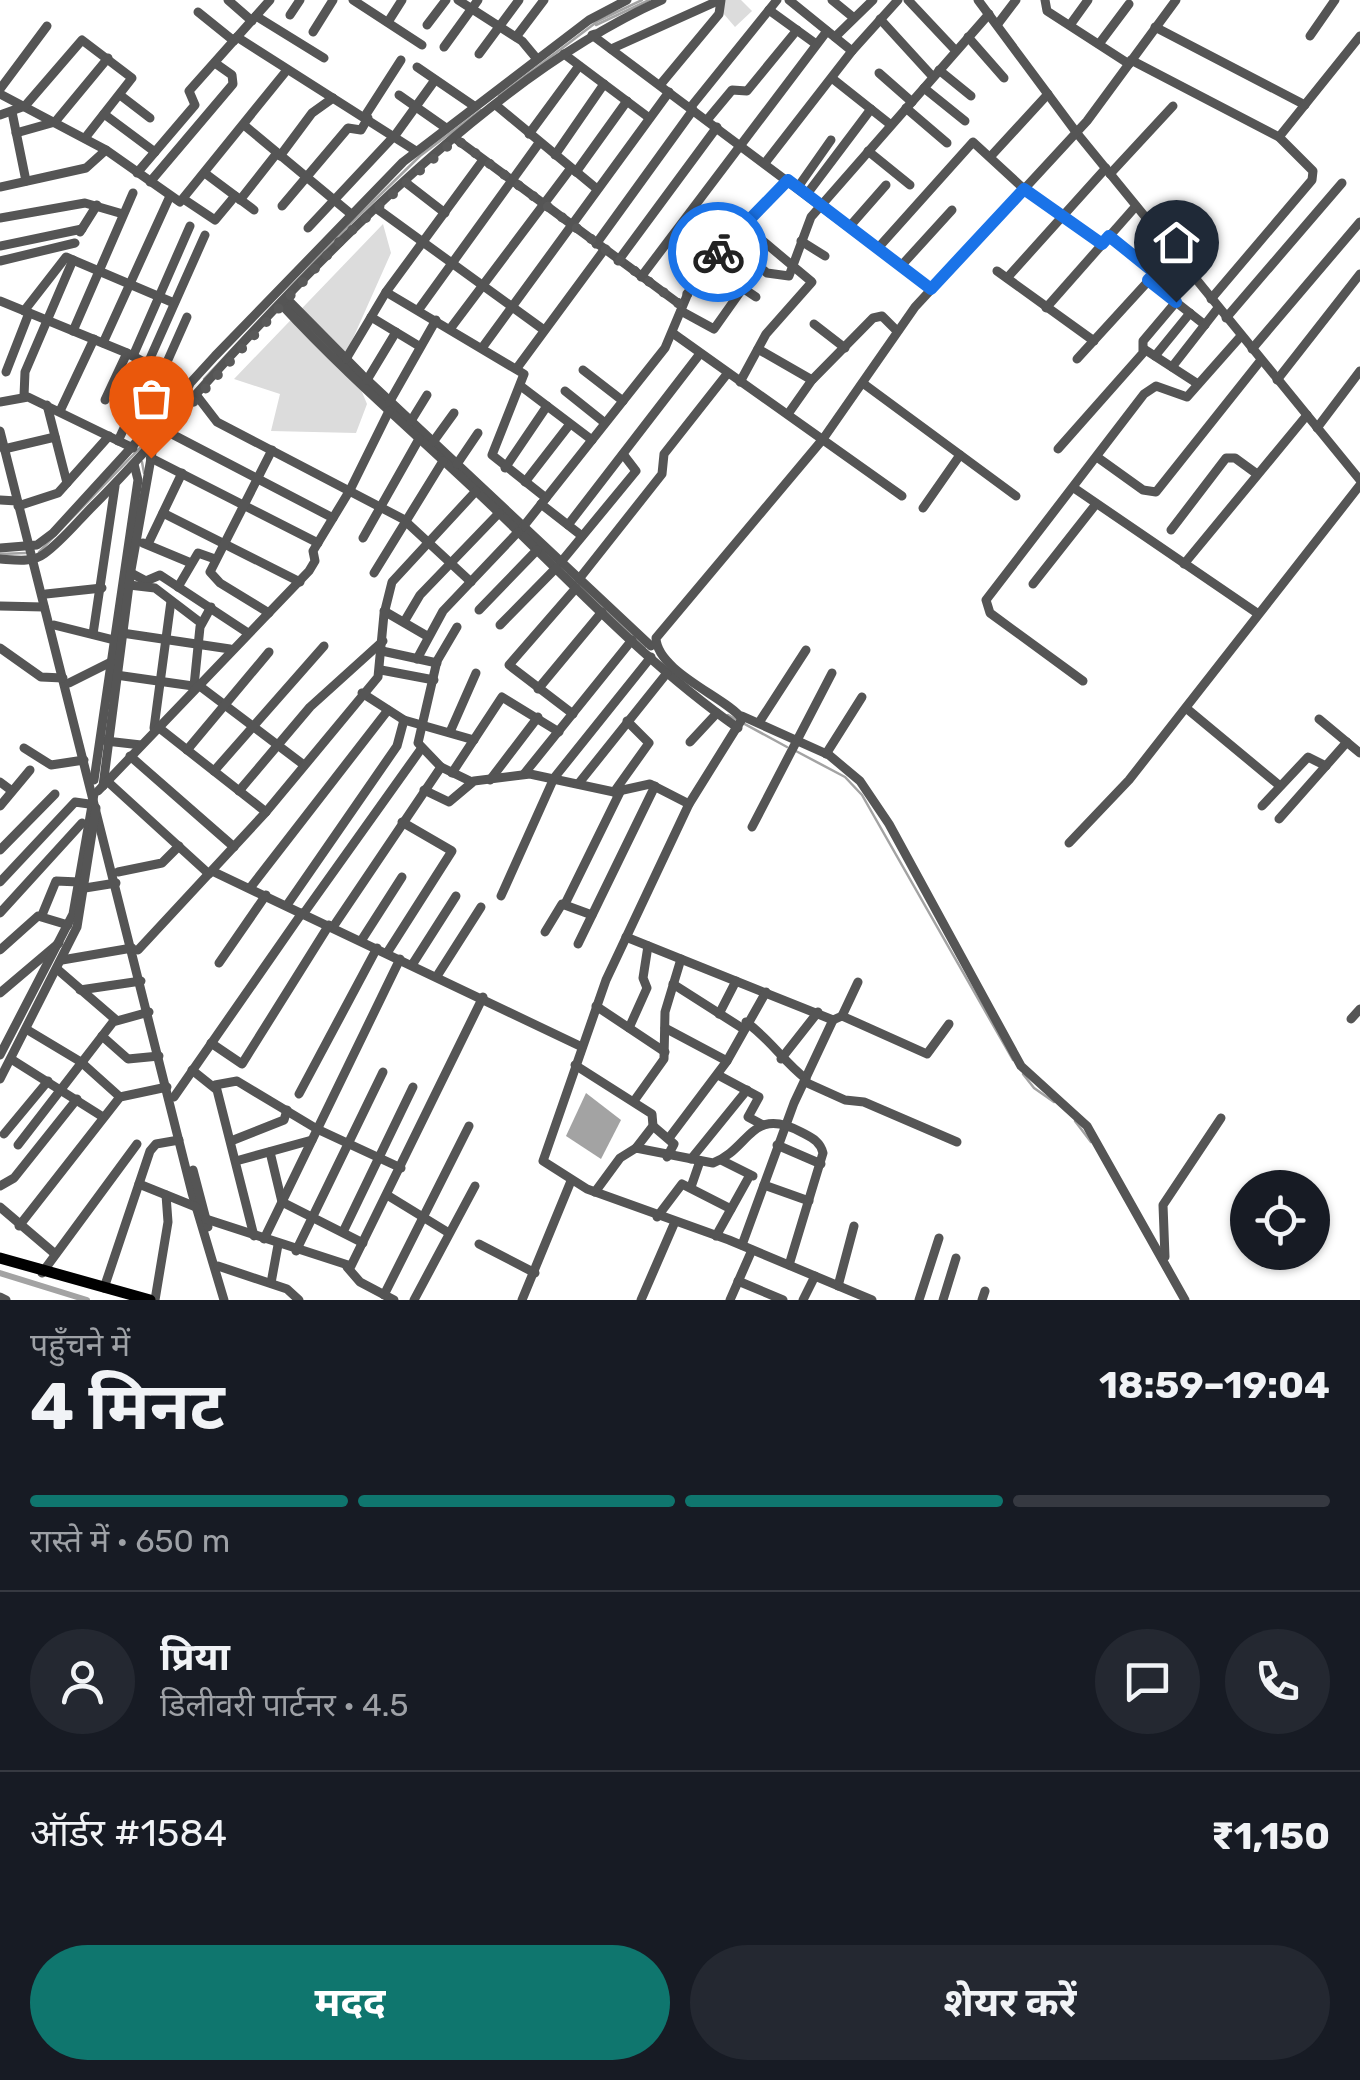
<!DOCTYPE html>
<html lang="hi">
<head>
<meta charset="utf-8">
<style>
  :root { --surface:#171b24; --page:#242831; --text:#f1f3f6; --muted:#9ea1a6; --line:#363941; --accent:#0f766e }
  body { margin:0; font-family:Rubik,"Noto Sans Devanagari",sans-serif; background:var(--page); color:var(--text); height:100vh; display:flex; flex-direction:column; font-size:38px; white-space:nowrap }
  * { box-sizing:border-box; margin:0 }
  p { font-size:32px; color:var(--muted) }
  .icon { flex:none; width:55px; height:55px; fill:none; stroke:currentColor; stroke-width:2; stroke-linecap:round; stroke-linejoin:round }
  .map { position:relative; height:1300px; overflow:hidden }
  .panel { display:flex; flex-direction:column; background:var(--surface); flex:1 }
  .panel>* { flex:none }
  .controls { position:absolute; left:1230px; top:1170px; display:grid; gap:20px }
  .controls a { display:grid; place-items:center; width:100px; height:100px; border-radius:50%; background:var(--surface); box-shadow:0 2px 8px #0004; font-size:50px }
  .pin { position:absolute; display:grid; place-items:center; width:85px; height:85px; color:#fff; margin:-102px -42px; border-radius:50% 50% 50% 0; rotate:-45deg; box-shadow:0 0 10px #0007 }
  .pin .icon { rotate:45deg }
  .courier { position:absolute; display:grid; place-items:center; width:100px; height:100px; margin:-50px; border:8px solid #1a73e8; border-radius:50%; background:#fff; color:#222; box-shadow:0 2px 12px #0007 }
  .overview em { font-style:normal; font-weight:700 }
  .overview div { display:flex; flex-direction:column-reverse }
  .overview { display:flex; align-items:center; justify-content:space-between; height:170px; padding:0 30px }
  h1 { font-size:65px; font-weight:700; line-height:75px }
  .bar { display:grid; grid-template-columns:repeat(4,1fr); gap:15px 10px; align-content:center; height:120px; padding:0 30px }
  .bar i { height:12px; border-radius:8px; background:var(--line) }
  .bar .active { background:var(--accent) }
  .bar p { grid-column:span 4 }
  .line { display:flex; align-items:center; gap:25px; padding:0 30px; border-top:2px solid var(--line) }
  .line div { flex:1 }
  .round { display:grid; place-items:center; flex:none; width:105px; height:105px; border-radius:52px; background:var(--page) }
  .primary-button { display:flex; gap:20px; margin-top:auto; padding:20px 30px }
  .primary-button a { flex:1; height:115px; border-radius:60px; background:var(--accent); color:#fff; font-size:40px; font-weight:700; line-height:115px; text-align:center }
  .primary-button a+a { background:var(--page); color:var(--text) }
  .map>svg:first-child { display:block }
  .green { fill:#dcdcdc }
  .water { fill:#a3a3a3 }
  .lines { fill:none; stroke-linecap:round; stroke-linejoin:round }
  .stream { stroke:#a3a3a3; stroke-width:2.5 }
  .canal { stroke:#a3a3a3; stroke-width:6 }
  .minor { stroke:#555; stroke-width:9 }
  .major { stroke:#000; stroke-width:11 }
  .done { stroke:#595959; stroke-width:10; stroke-dasharray:0 18 }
  .route { stroke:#1a73e8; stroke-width:12 }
</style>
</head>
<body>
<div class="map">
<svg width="1360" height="1300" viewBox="0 0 1360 1300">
  <rect width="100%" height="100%" fill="#fff"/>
  <g class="green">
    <polygon points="723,0 741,0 752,11 735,27 723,13"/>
    <polygon points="383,224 391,253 346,354 367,404 356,433 271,431 280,394 234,379"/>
  </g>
  <polygon class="water" points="586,1093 621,1120 601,1159 566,1136"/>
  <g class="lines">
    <g class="stream">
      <polyline points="596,25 649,0"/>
      <polyline points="499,96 598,21 642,0"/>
      <polyline points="204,379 350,224 420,156 481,110"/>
      <polyline points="142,462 144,473"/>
      <polyline points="39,552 170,417"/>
      <polyline points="0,554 26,553"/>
      <polyline points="567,574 645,647"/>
      <polyline points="728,715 787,747"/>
      <polyline points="794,750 845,777 862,795 1013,1060"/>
      <polyline points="1023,1074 1034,1088 1054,1102"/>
      <polyline points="1075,1121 1091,1142"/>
    </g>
    <polyline class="canal" points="0,1273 87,1300"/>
    <g class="minor">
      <polyline points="228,0 252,21"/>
      <polyline points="353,0 422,45"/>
      <polyline points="458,0 522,41 537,59"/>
      <polyline points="789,0 852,51"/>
      <polyline points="832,0 854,18"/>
      <polyline points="908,0 956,51"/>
      <polyline points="978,0 1076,132 1360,480"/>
      <polyline points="1045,0 1047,11 1129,64"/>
      <polyline points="769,10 816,44"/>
      <polyline points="198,12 234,41"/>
      <polyline points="290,15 300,0"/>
      <polyline points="256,16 324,58"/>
      <polyline points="880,19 933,77"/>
      <polyline points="388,22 402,0"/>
      <polyline points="427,25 446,0"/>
      <polyline points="997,25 1016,0"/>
      <polyline points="1070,25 1088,0"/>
      <polyline points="1155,27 1305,105"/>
      <polyline points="313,32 333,0"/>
      <polyline points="595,34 592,35 931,289"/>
      <polyline points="1310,36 1335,0"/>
      <polyline points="237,37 416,151"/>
      <polyline points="516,37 544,0"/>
      <polyline points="835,37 873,0"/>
      <polyline points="968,37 1004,78"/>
      <polyline points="1099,44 1129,4"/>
      <polyline points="444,47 478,0"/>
      <polyline points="611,49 720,0"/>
      <polyline points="479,54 519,0"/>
      <polyline points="564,54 648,117"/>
      <polyline points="1131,60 1279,137 1313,171 1312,180 1211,299"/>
      <polyline points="417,67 474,106"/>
      <polyline points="939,70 971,96"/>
      <polyline points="879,73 912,102"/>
      <polyline points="833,79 891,125"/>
      <polyline points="660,85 719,14 721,0"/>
      <polyline points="924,88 965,121"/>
      <polyline points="0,89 47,26"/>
      <polyline points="0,94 106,150 180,202 287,70"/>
      <polyline points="120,95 150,118"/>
      <polyline points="399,95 446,128"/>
      <polyline points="497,106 597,189"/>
      <polyline points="690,108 777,0"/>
      <polyline points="906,108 947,143"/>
      <polyline points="12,112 26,181"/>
      <polyline points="104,114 155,152"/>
      <polyline points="0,115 25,106 82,40 132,78 85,138"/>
      <polyline points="365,116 401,60"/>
      <polyline points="707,120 732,90 747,91 797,30"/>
      <polyline points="244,125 351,214"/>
      <polyline points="16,133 55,122 108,58"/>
      <polyline points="529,134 579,66"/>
      <polyline points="1279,137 1360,36"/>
      <polyline points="456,139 682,306"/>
      <polyline points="868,151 910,185"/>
      <polyline points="555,155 604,84"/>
      <polyline points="280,156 312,113 333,98"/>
      <polyline points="991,156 1048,94"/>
      <polyline points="765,163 852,51 898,0"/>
      <polyline points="576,172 627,101"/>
      <polyline points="137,173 195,105 189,91 270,0"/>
      <polyline points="206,174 254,210"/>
      <polyline points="1110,174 1173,106"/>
      <polyline points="150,182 233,84 232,75 215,63"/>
      <polyline points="405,182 445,213"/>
      <polyline points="0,187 86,168 106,150"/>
      <polyline points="798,187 831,140"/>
      <polyline points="807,194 871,109"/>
      <polyline points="185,200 215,220 235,196"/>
      <polyline points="240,200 277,153"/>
      <polyline points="282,206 348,128 361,130 368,118"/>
      <polyline points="376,208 544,330"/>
      <polyline points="0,218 85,203 123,214"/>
      <polyline points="850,226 886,185"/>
      <polyline points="308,228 396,134 435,80"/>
      <polyline points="80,232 97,205"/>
      <polyline points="1109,236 1155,273"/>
      <polyline points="801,241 825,256"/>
      <polyline points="729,242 767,273 789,276 811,217 989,14"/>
      <polyline points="596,244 693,110"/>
      <polyline points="0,246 82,229"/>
      <polyline points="878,248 973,142 1024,189 1101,244"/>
      <polyline points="0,261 75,243"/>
      <polyline points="618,261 717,127"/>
      <polyline points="707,264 756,297"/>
      <polyline points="901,266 952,210"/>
      <polyline points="997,271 1094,341"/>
      <polyline points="641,277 827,31"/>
      <polyline points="1007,278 1106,168"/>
      <polyline points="1148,280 1205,325"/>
      <polyline points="386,292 524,374 492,455 546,498"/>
      <polyline points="286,298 362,375 651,646"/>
      <polyline points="0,301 127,353 189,386"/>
      <path d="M281 304C348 377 423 440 495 509 573 584 649 666 738 728"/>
      <polyline points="1046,308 1136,206"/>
      <polyline points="419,309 539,143"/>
      <polyline points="24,311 66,257 174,303"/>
      <polyline points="681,311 714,329 743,288"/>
      <polyline points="371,317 419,346"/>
      <polyline points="1226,318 1342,183"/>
      <polyline points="814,324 845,348"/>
      <polyline points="450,329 571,168"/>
      <polyline points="73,331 133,193"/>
      <polyline points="674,334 902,496"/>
      <polyline points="103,343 170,196"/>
      <polyline points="482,348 669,92"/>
      <polyline points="758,349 812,380"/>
      <polyline points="1144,349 1198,384"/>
      <polyline points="1252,349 1360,222"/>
      <polyline points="133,356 190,226"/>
      <polyline points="1155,356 1190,313"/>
      <polyline points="346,359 386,292 483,160"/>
      <polyline points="1077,359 1174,253"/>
      <polyline points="148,363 205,235"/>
      <polyline points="1172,367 1218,308"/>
      <polyline points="517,368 604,250"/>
      <polyline points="583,370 623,401"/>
      <polyline points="163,371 187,317"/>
      <polyline points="6,372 29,313"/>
      <polyline points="367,380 396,332"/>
      <polyline points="1277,380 1360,274"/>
      <polyline points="740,382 766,334 812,282 745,226"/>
      <polyline points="864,384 1016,496"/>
      <polyline points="522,387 592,440"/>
      <polyline points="565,391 605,423"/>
      <polyline points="24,396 25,372 73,260"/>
      <polyline points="197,396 217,422 403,519 471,582"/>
      <polyline points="105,400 127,353"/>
      <polyline points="390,401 436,320"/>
      <polyline points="0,402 28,397 133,448"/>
      <polyline points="47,405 67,483"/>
      <polyline points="60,411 94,339"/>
      <polyline points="788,414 812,380 873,318 882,316 897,331"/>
      <polyline points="411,421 427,395"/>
      <polyline points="1317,428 1360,371"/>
      <polyline points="0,431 192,1193 224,1300"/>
      <polyline points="166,431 333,518"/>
      <polyline points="118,441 153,366"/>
      <polyline points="433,442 454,413"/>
      <polyline points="4,449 55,437"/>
      <polyline points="1058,449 1143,353 1143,341 1176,302"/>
      <polyline points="1097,457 1143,490 1156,492 1261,360"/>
      <polyline points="151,458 318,543"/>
      <polyline points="457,464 478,433"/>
      <polyline points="505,468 547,406"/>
      <polyline points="525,482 570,424"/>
      <polyline points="1074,488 1257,613"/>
      <polyline points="0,500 17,501"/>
      <polyline points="541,504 582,536"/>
      <polyline points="18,506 58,493 109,436"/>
      <polyline points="923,508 960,455"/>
      <polyline points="163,513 300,582"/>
      <polyline points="568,525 699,355"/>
      <polyline points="523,527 665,348 694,279 788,180"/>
      <polyline points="1171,530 1226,458 1235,458 1257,474"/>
      <polyline points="363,538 419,439"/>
      <polyline points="143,543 191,563"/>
      <polyline points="148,544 182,473"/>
      <polyline points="0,548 37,545 53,533 215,356 403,162 589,20 627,0"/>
      <path d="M0 559C15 560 32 563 44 554 62 541 77 522 93 506 143 456 188 402 236 350 351 226 507 69 662 0"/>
      <polyline points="561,562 636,471 623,454"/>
      <polyline points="1184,564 1307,415"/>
      <polyline points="131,573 146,581 160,575 248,633"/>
      <polyline points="374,573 443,461"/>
      <polyline points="579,579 662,474 664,454 727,374"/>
      <polyline points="1033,584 1096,504"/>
      <polyline points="129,585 155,588 201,623"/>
      <polyline points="178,587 198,553 215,559"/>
      <polyline points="46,594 102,588"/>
      <polyline points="0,606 44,607"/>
      <polyline points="479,610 537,550"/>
      <polyline points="384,611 427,636"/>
      <polyline points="269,613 220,583 210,572 272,450"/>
      <polyline points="404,622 420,595 499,513"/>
      <polyline points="54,625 114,640"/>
      <polyline points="500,625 556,568"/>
      <polyline points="457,627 437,661 418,743 441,767 472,782"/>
      <polyline points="122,633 230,649"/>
      <polyline points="93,634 115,486"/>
      <polyline points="0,648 41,677 63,678"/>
      <polyline points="382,651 437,663"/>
      <polyline points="417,659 443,611 518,532"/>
      <polyline points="381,670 434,680"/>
      <polyline points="116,675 193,686"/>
      <polyline points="1083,681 990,613 986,600 1144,394 1156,386 1187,397 1241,336"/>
      <polyline points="69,683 111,662"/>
      <polyline points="197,684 304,765"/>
      <polyline points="194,686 200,627 211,607"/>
      <polyline points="538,689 602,612"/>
      <polyline points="362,693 404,720 474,740"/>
      <polyline points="1186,708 1280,786"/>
      <polyline points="573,714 509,665 576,588"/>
      <polyline points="742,716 829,755 860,781 889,824 1021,1066 1087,1126 1185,1300"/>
      <polyline points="1319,719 1360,753"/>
      <polyline points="760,721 806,650"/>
      <polyline points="158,727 266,812"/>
      <polyline points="154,728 171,601"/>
      <polyline points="450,732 476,673"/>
      <polyline points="106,741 141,745"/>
      <polyline points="690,742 717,713"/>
      <polyline points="24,748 51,765 84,760"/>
      <polyline points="187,750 269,652"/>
      <polyline points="826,754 862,697"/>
      <polyline points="130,756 234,847"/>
      <polyline points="214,771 324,646"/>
      <polyline points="452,773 502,697 559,732"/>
      <polyline points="524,774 632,640"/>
      <polyline points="94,780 138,480 134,464"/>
      <polyline points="490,780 538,717"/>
      <polyline points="107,781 209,874"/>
      <polyline points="0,782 12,791"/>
      <polyline points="579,783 667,673"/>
      <polyline points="103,786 131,570 153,447"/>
      <polyline points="424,790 449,802 474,781 530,774 614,792 650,784 689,804"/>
      <polyline points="98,791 309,571 315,561 313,551 350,490 389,411"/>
      <polyline points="239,791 310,707 383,641"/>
      <polyline points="614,792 649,743 627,721"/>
      <polyline points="0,806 30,770"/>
      <polyline points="1262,806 1308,757 1326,766"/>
      <polyline points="1279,819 1347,742"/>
      <polyline points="752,827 832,673"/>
      <polyline points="1069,843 1129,780 1360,485"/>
      <polyline points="0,850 55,794"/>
      <polyline points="212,871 582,1047"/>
      <polyline points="118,872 162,863 179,846"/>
      <polyline points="0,882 75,802 89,804"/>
      <polyline points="85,888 116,883"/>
      <polyline points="250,888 388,710"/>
      <polyline points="501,896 554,778 651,657"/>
      <polyline points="565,904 620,792"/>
      <polyline points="287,905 397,746 404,720"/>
      <polyline points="0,913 82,823"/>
      <polyline points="304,913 421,749"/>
      <polyline points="42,915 56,881 79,882"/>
      <polyline points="333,927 441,767"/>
      <polyline points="545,932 562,904 592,915"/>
      <polyline points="626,937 833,1020 794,1103 742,1245"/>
      <polyline points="361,941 402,877"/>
      <polyline points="578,944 655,786"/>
      <polyline points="0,950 38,916 68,925"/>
      <polyline points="138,950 266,812 378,677 384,614 392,582 476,491"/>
      <polyline points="387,953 452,851 402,822"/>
      <polyline points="62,960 132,948"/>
      <polyline points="219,963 266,895"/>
      <polyline points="412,965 456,896"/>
      <polyline points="57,969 116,1020"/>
      <polyline points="437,976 481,907"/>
      <polyline points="673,984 742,1028"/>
      <polyline points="80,990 141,981"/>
      <polyline points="0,993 59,943"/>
      <polyline points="596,1006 665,1052"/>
      <polyline points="719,1014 736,981"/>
      <polyline points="842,1016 858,982"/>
      <polyline points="1351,1019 1360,1009"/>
      <polyline points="833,1020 842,1016 927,1054 949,1024"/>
      <path d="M746 1022C771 1040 782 1060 806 1079"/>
      <polyline points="629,1028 647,988 643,978 648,946"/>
      <polyline points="665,1028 727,1061"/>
      <polyline points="26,1029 81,1062 120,1097"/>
      <polyline points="102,1036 128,1059 159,1056"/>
      <polyline points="211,1043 242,1064 329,925"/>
      <polyline points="0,1055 73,914 94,794"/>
      <polyline points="11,1059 103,1117"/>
      <polyline points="781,1059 818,1012"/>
      <polyline points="575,1065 652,1114 653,1126 636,1148"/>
      <polyline points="192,1070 217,1090 254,1236"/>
      <polyline points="718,1075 759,1097 748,1117 763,1125"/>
      <polyline points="0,1079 77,927 96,808"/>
      <polyline points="805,1082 845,1100 864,1102 957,1142"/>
      <polyline points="215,1085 237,1081 317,1129 401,1168"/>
      <polyline points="299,1094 377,948"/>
      <polyline points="174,1097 302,913"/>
      <polyline points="634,1101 664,1059 665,1012 681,959"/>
      <polyline points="653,1126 674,1144 667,1157"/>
      <polyline points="4,1134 48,1081"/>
      <polyline points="669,1138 727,1061 766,992"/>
      <polyline points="231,1141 284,1120 287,1110"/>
      <polyline points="18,1145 113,1022 149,1012"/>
      <polyline points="777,1145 821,1164"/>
      <polyline points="270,1152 282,1202 363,1243"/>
      <polyline points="691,1159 747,1090"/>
      <polyline points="721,1160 753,1176"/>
      <polyline points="236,1161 312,1140"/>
      <polyline points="193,1170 208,1227"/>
      <polyline points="139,1184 196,1207"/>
      <polyline points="764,1185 809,1201"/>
      <polyline points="0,1186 14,1178 77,1099"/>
      <polyline points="691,1187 700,1161"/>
      <path d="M595 1192 620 1158 636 1148 713 1163C750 1149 751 1105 801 1132 812 1138 820 1141 823 1153L789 1265"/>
      <polyline points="387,1195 449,1233"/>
      <polyline points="0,1207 54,1253"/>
      <polyline points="657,1217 682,1184 731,1209"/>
      <polyline points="206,1219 351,1266 483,997"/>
      <polyline points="19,1226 120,1097 167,1087"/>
      <polyline points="343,1232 413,1087"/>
      <polyline points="716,1236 750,1175"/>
      <polyline points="264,1239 400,959"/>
      <polyline points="479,1244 535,1273"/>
      <polyline points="296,1251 383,1072"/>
      <polyline points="1165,1257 1163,1205 1221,1118"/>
      <polyline points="218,1266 287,1289 299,1300"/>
      <polyline points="347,1267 360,1282 394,1300"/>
      <polyline points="42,1273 137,1144"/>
      <polyline points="738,1281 783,1300"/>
      <polyline points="271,1283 278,1245"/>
      <polyline points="838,1286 854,1226"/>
      <polyline points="104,1288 150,1151 156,1144 179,1140"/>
      <polyline points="384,1295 469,1126"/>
      <polyline points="0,1297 6,1300"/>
      <polyline points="155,1300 168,1222 166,1195"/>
      <polyline points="414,1300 475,1186"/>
      <polyline points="522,1300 571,1181"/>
      <polyline points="641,1300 674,1224"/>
      <polyline points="730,1300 752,1250"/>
      <polyline points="803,1300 815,1276"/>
      <path d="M872 1300 729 1240 587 1189 543 1161 606 980 689 804 742 719C729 699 657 672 656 638L823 439 915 307 1087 121 1176 0"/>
      <polyline points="919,1300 939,1238"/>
      <polyline points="943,1300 956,1258"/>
      <polyline points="982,1300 985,1291"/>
    </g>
    <polyline class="major" points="0,1258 150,1300"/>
  </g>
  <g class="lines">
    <polyline class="done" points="151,458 154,445 342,239 456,139 682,306 694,279 718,252"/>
    <polyline class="route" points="718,252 788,180 931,289 1024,189 1102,244 1109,236 1155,273 1148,280 1176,302"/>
  </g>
</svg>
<div class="controls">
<a><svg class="icon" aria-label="locate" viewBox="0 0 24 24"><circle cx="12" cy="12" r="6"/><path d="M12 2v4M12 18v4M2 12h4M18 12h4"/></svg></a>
</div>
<div class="pin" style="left:151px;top:458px;background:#ea580c"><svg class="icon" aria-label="bag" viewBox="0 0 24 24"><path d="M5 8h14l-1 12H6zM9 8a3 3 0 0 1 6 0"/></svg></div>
<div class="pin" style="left:1176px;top:302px;background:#1f2937"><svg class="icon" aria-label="home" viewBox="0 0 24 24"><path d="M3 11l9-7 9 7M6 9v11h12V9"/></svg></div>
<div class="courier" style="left:718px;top:252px"><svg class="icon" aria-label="bike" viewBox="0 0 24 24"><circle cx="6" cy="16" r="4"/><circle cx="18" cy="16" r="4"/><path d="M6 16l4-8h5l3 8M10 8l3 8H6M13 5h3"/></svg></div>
</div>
<section class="panel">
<div class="overview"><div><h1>4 मिनट</h1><p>पहुँचने में</p></div><em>18:59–19:04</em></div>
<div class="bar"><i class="active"></i><i class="active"></i><i class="active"></i><i></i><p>रास्ते में · 650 m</p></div>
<div class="line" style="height:180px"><a class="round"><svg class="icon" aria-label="person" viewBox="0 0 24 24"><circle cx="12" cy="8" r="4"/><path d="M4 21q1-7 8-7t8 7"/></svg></a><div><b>प्रिया</b><p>डिलीवरी पार्टनर · 4.5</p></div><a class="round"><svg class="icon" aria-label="chat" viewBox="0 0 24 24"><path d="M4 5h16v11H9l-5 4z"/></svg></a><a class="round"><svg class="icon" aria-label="phone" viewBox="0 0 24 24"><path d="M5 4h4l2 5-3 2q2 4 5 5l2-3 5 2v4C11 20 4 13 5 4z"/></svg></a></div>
<div class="line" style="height:130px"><div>ऑर्डर #1584</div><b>₹1,150</b></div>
<div class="primary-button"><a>मदद</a><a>शेयर करें</a></div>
</section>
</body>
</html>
